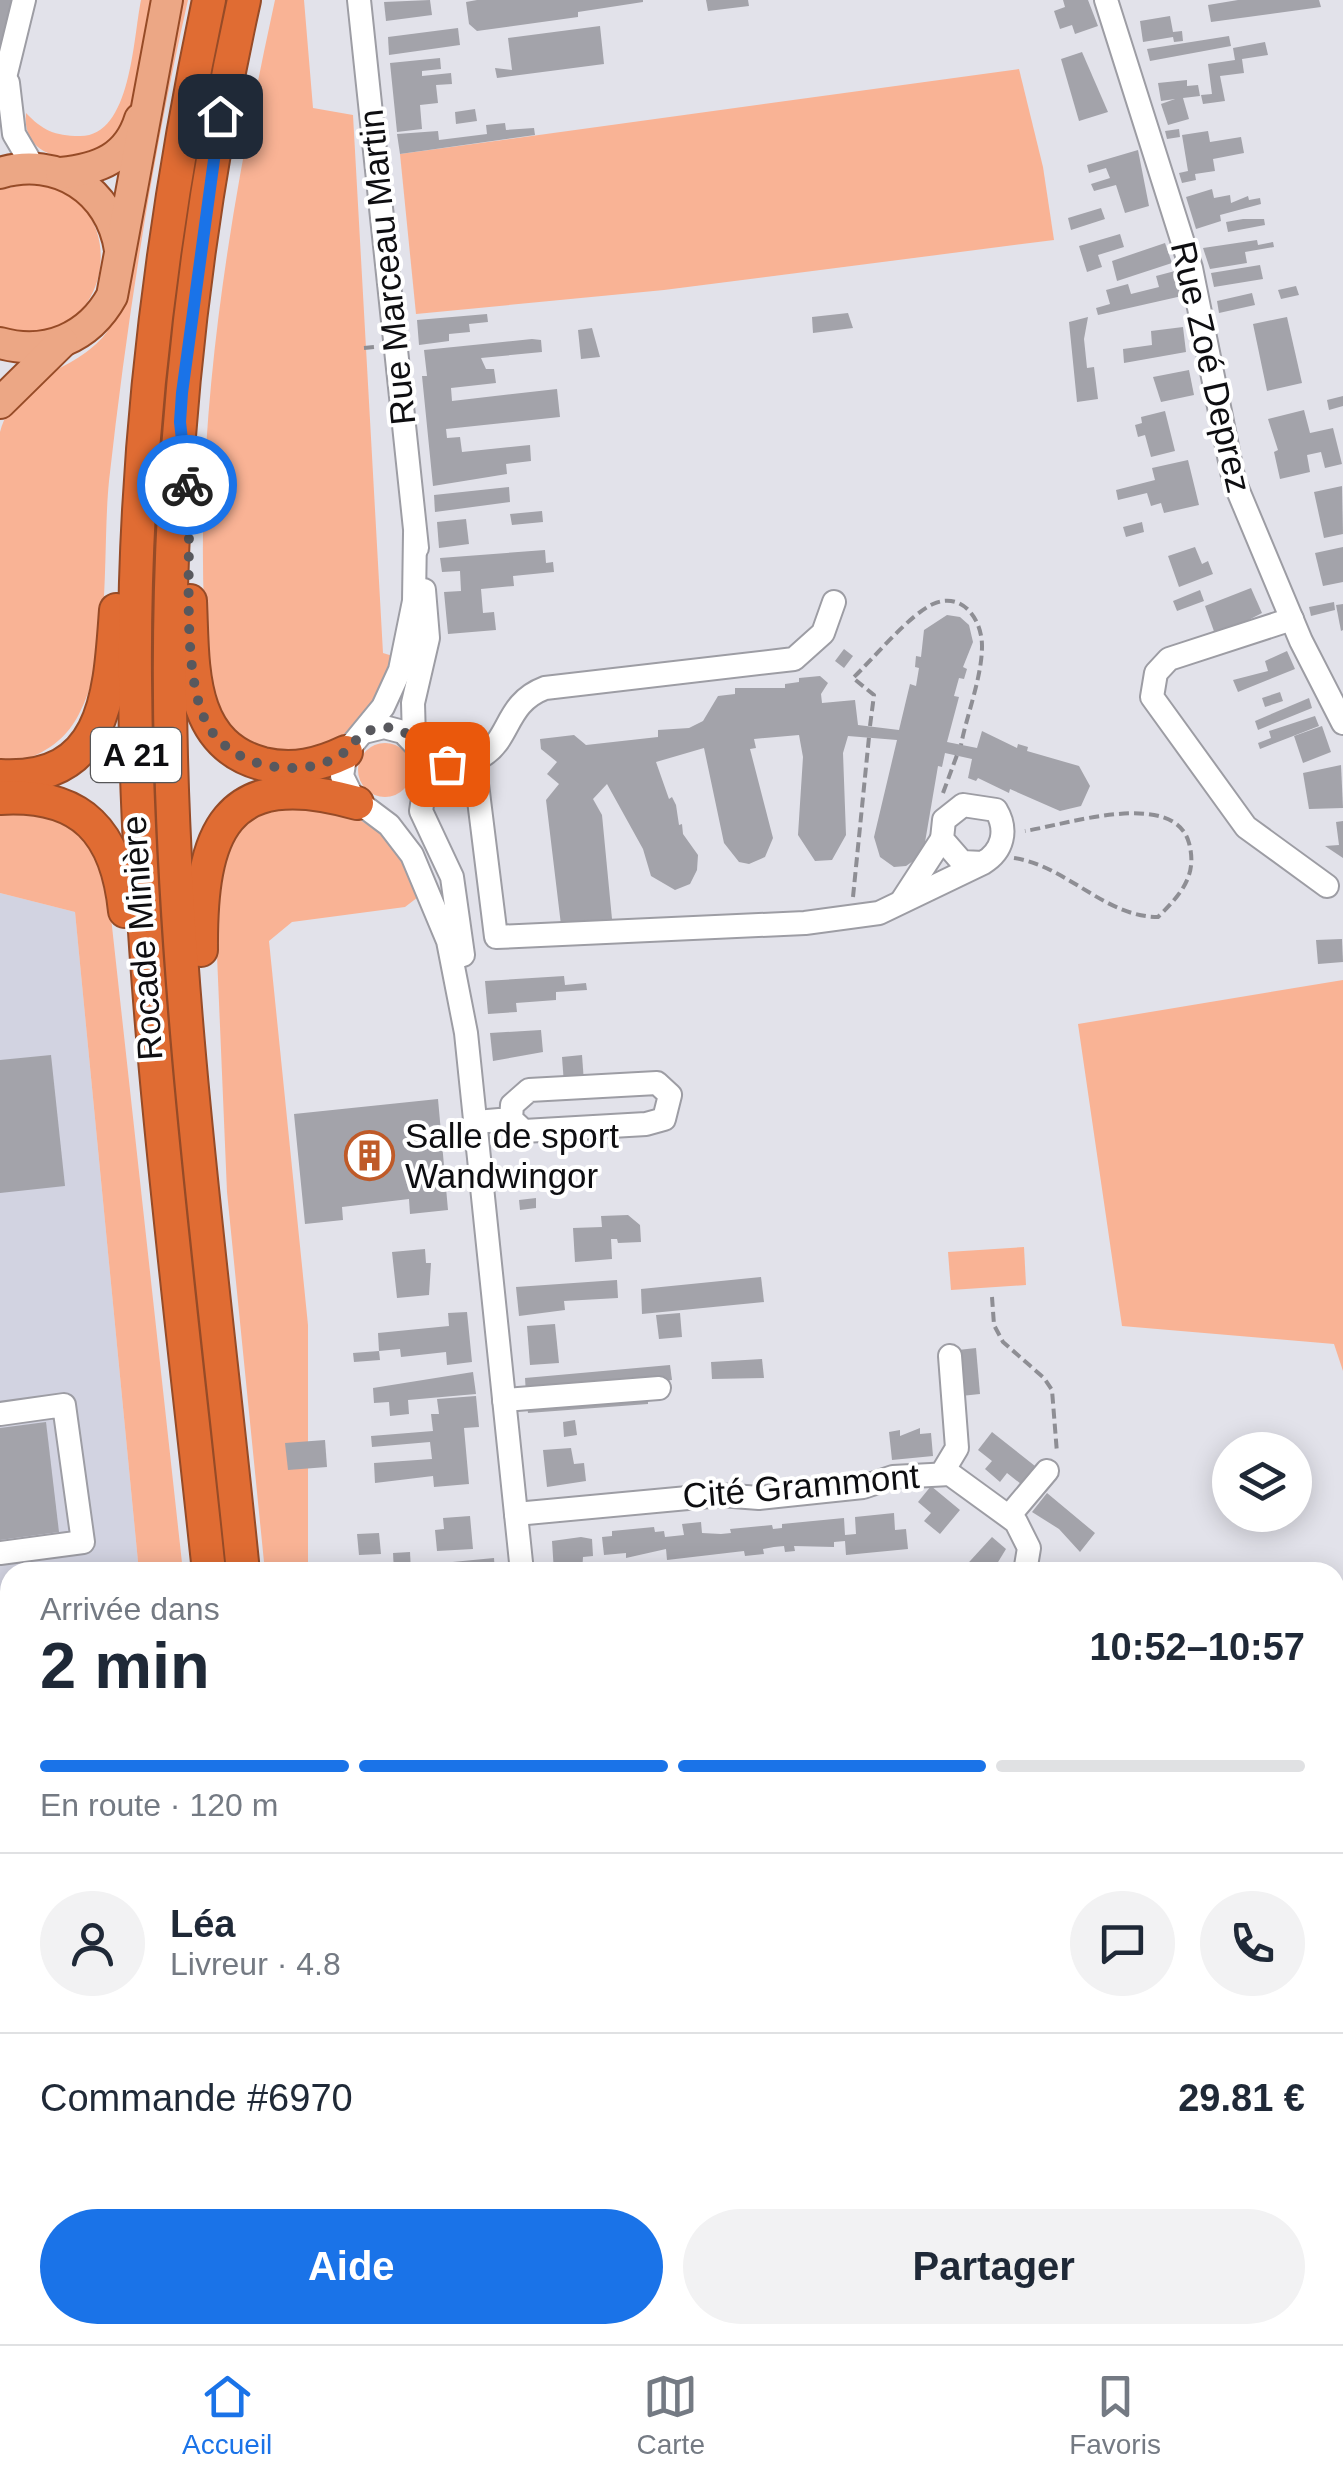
<!DOCTYPE html>
<html lang="fr">
<head>
<meta charset="utf-8">
<style>
  :root { --surface:#fff; --page:#f2f2f3; --text:#1f2937; --muted:#747a83; --line:#e0e1e3; --accent:#1a73e8 }
  body { margin:0; font-family:Arial,sans-serif; background:var(--page); color:var(--text); height:100vh; display:flex; flex-direction:column; font-size:38px; white-space:nowrap }
  * { box-sizing:border-box; margin:0 }
  p { font-size:32px; color:var(--muted) }
  .icon { flex:none; width:55px; height:55px; fill:none; stroke:currentColor; stroke-width:2; stroke-linecap:round; stroke-linejoin:round }
  .map { position:relative; flex:1; overflow:hidden }
  .side { position:absolute; left:0px; top:1562px; width:1345px; height:782px; display:flex; flex-direction:column; background:var(--surface); border-radius:30px 30px 0 0; box-shadow:0 5px 25px #0003 }
  .side>* { flex:none }
  .controls { position:absolute; left:1212px; top:1432px; display:grid; gap:20px }
  .controls a { display:grid; place-items:center; width:100px; height:100px; border-radius:50%; background:var(--surface); box-shadow:0 5px 25px #0003; font-size:50px }
  .pin { position:absolute; display:grid; place-items:center; width:85px; height:85px; color:#fff; margin:-42px; border-radius:20px; box-shadow:0 5px 15px #0006 }
  .courier { position:absolute; display:grid; place-items:center; width:100px; height:100px; margin:-50px; border:8px solid #1a73e8; border-radius:50%; background:#fff; color:#222; box-shadow:0 2px 12px #0007 }
  .summary em { font-style:normal; font-weight:800 }
  .summary div { display:flex; flex-direction:column-reverse }
  .summary { display:flex; align-items:center; justify-content:space-between; height:170px; padding:0 40px }
  h1 { font-size:65px; font-weight:800; line-height:75px }
  .bar { display:grid; grid-template-columns:repeat(4,1fr); gap:15px 10px; align-content:center; height:120px; padding:0 40px }
  .bar i { height:12px; border-radius:8px; background:var(--line) }
  .bar .current { background:var(--accent) }
  .bar p { grid-column:span 4 }
  .line { display:flex; align-items:center; gap:25px; padding:0 40px; border-top:2px solid var(--line) }
  .line div { flex:1 }
  .round { display:grid; place-items:center; flex:none; width:105px; height:105px; border-radius:52px; background:var(--page) }
  .action { display:flex; gap:20px; margin-top:auto; padding:20px 40px }
  .action a { flex:1; height:115px; border-radius:60px; background:var(--accent); color:#fff; font-size:40px; font-weight:800; line-height:115px; text-align:center }
  .action a+a { background:var(--page); color:var(--text) }
  .tabs { display:flex; justify-content:space-around; align-items:center; height:140px; border-top:2px solid var(--line); background:var(--surface); font-size:28px; color:var(--muted) }
  .tabs a { display:grid; justify-items:center; gap:5px }
  .tabs .current { color:var(--accent) }
  .map>svg:first-child { display:block }
  .built { fill:#d2d3e1 }
  .green { fill:#f9b395 }
  .building { fill:#a3a3aa }
  .lines { fill:none; stroke-linecap:round; stroke-linejoin:round }
  .minor-casing { stroke:#9d9da4; stroke-width:26 }
  .major-casing { stroke:#964b27; stroke-width:34 }
  .highway-casing { stroke:#964b27; stroke-width:36 }
  .path { stroke:#8e8e94; stroke-width:4; stroke-dasharray:10 5; stroke-linecap:butt }
  .minor { stroke:#fff; stroke-width:22 }
  .major { stroke:#eca785; stroke-width:30 }
  .highway { stroke:#e06c33; stroke-width:32 }
  .done { stroke:#58585d; stroke-width:10; stroke-dasharray:0 18 }
  .route { stroke:#1a73e8; stroke-width:12 }
  .labels { text-anchor:middle; stroke-width:8; stroke-linejoin:round; paint-order:stroke }
  .shield { fill:#fff; stroke:#565658; stroke-width:2.5 }
  .shield-label { font-size:32px; font-weight:bold; fill:#0e0e11 }
  .street-label { font-size:35px; fill:#0e0e11; stroke:#fff }
  .poi-label { font-size:35px; fill:#0e0e11; stroke:#fff; text-anchor:start }
</style>
</head>
<body>
<div class="map">
<svg width="1343" height="2344" viewBox="0 0 1343 2344">
  <rect width="100%" height="100%" fill="#e2e2ea"/>
  <polygon class="built" points="0,893 75,912 139,1572 10,1572 10,2335 218,2335 219,2344 0,2344"/>
  <g class="green">
    <path d="M141 0H151C145 29 136 110 122 131 97 168 20 168 26 113 42 130 55 136 79 136 131 138 133 39 141 0Z"/>
    <path d="M181 0H188C152 158 127 320 109 481 102 551 112 653 79 714 62 747 34 759 0 766V432C19 370 67 377 103 337 113 326 119 308 126 294Z"/>
    <path d="M275 0H304L313 108 353 115 383 653 396 657C388 674 381 697 369 711 319 770 249 773 213 698 201 674 205 635 204 608 196 405 232 198 275 0Z"/>
    <polygon points="1019,69 1043,167 1054,240 664,290 416,314 400,154"/>
    <path d="M22 185C142 180 117 366 0 327V190Z"/>
    <circle cx="385" cy="770" r="27"/>
    <polygon points="340,807 397,844 422,894 405,907 292,922 269,941 308,1325 308,1572 265,1572 227,1192 214,884 239,829 258,816 271,809"/>
    <path d="M0 809C60 818 86 818 107 881L183 1572H139L75 912 0 893Z"/>
    <polygon points="1343,980 1343,1371 1334,1344 1122,1326 1078,1024"/>
    <polygon points="1024,1247 1026,1285 951,1290 948,1252"/>
    <polygon points="1335,1834 1343,1844 1343,2344 1007,2344 1007,2335 1335,2335"/>
    <polygon points="218,2335 266,2335 267,2344 219,2344"/>
  </g>
  <g class="building">
    <polygon points="0,0 14,0 0,66"/>
    <polygon points="430,0 432,15 386,21 384,2"/>
    <polygon points="477,0 643,0 643,2 578,12 578,17 477,31 469,24 466,2"/>
    <polygon points="706,0 748,0 749,6 708,11"/>
    <polygon points="1063,0 1088,0 1098,26 1075,34 1072,25 1060,29 1054,11 1065,7"/>
    <polygon points="1238,0 1319,0 1321,7 1211,22 1208,5"/>
    <polygon points="1170,16 1173,32 1182,31 1183,41 1174,42 1173,37 1143,42 1140,21"/>
    <polygon points="600,26 604,64 497,78 495,68 512,70 508,38"/>
    <polygon points="458,28 460,45 389,55 388,37"/>
    <polygon points="1229,36 1231,46 1150,61 1147,49"/>
    <polygon points="1265,42 1268,55 1242,59 1244,73 1220,76 1225,101 1203,104 1201,95 1212,94 1208,64 1235,60 1233,48"/>
    <polygon points="1082,52 1108,112 1079,121 1061,59"/>
    <polygon points="440,58 441,69 422,71 422,76 451,73 452,84 436,85 438,103 420,105 422,129 397,132 390,63"/>
    <polygon points="1187,80 1187,86 1198,85 1200,96 1183,98 1189,119 1168,125 1161,104 1175,99 1161,101 1158,83"/>
    <polygon points="475,109 477,121 456,124 455,112"/>
    <polygon points="505,123 506,130 534,128 535,135 400,154 397,134 438,131 439,140 487,134 486,125"/>
    <polygon points="1179,129 1180,137 1167,139 1165,131"/>
    <polygon points="1208,131 1210,142 1241,137 1244,153 1213,159 1215,171 1195,174 1196,180 1182,183 1179,173 1188,171 1182,135"/>
    <polygon points="1138,150 1149,206 1125,213 1116,185 1094,191 1091,184 1110,178 1106,168 1089,173 1087,165"/>
    <polygon points="1212,189 1214,198 1230,195 1231,203 1248,196 1249,200 1260,198 1261,204 1220,215 1221,221 1196,229 1186,197"/>
    <polygon points="1101,208 1105,219 1071,230 1068,218"/>
    <polygon points="1243,219 1264,219 1265,225 1228,232 1226,222"/>
    <polygon points="1120,234 1124,247 1098,255 1102,267 1087,272 1079,246"/>
    <polygon points="1257,240 1258,245 1273,242 1274,247 1245,252 1247,263 1210,269 1203,248"/>
    <polygon points="1165,243 1172,263 1117,281 1112,261"/>
    <polygon points="1260,265 1263,279 1214,287 1211,273"/>
    <polygon points="1175,271 1182,296 1098,315 1096,308 1110,304 1106,290 1128,284 1131,294 1159,287 1156,276"/>
    <polygon points="1296,286 1299,295 1281,299 1278,290"/>
    <polygon points="1252,293 1255,305 1219,313 1217,301"/>
    <polygon points="848,313 853,328 813,333 812,317"/>
    <polygon points="487,314 488,322 469,324 470,332 449,334 449,341 419,345 417,320"/>
    <polygon points="1088,317 1084,339 1087,368 1094,367 1098,399 1077,402 1069,322"/>
    <polygon points="1287,317 1302,383 1267,391 1253,324"/>
    <polygon points="1183,327 1186,352 1124,363 1123,349 1152,345 1151,331"/>
    <polygon points="592,328 600,357 581,359 578,330"/>
    <polygon points="532,339 541,340 542,352 481,358 486,369 494,369 496,383 451,388 452,401 557,389 560,417 446,429 447,438 460,437 462,452 530,445 531,461 506,464 507,474 433,486 422,376 427,376 424,350"/>
    <polygon points="1189,370 1194,395 1161,402 1153,377"/>
    <polygon points="1343,396 1343,406 1329,410 1327,400"/>
    <polygon points="1304,410 1310,433 1333,428 1342,464 1325,468 1321,452 1307,455 1310,472 1280,479 1274,452 1278,450 1268,419"/>
    <polygon points="1165,411 1175,451 1151,457 1145,435 1138,437 1135,425 1142,423 1141,417"/>
    <polygon points="1188,460 1199,505 1164,513 1161,503 1151,506 1147,493 1118,500 1116,490 1155,480 1152,468"/>
    <polygon points="1342,486 1343,534 1324,538 1314,492"/>
    <polygon points="509,487 510,502 435,512 434,495"/>
    <polygon points="542,511 543,522 512,525 510,514"/>
    <polygon points="466,519 469,544 439,548 437,522"/>
    <polygon points="1142,522 1144,532 1126,537 1123,527"/>
    <polygon points="1195,547 1202,564 1208,561 1213,574 1179,587 1168,556"/>
    <polygon points="1343,547 1343,582 1323,586 1315,553"/>
    <polygon points="545,550 546,563 553,562 554,572 513,576 514,586 481,589 483,613 494,612 496,630 448,634 444,592 461,591 460,571 442,572 440,558"/>
    <polygon points="1251,588 1262,613 1216,637 1205,606"/>
    <polygon points="1200,590 1204,601 1177,611 1173,601"/>
    <polygon points="1334,602 1335,610 1311,616 1309,607"/>
    <polygon points="1343,604 1343,630 1341,631 1336,605"/>
    <polygon points="947,615 960,617 969,625 973,642 963,667 967,669 964,679 959,678 954,696 959,697 947,742 977,748 982,731 1017,748 1018,744 1028,747 1027,751 1079,766 1090,786 1081,806 1060,811 1010,789 1009,793 978,778 976,781 968,778 972,759 945,753 942,767 938,766 923,854 906,866 894,867 880,857 874,837 897,740 848,736 843,753 846,835 832,860 815,861 798,835 803,757 799,735 754,739 756,748 750,749 773,838 765,857 749,864 739,862 724,843 704,748 656,762 669,799 672,797 676,805 679,825 682,824 683,834 698,855 697,870 690,884 675,890 651,876 643,849 607,784 593,799 602,815 612,919 561,925 546,800 559,784 547,774 557,762 541,749 540,739 574,735 586,745 658,737 658,730 689,728 703,721 718,696 735,694 735,688 785,688 785,684 799,682 799,678 820,676 828,683 821,694 822,703 855,700 858,725 899,730 910,684 916,686 919,668 915,667 916,656 921,657 924,630"/>
    <polygon points="844,649 853,656 844,668 835,661"/>
    <polygon points="1287,651 1295,669 1238,692 1233,680 1268,671 1265,661"/>
    <polygon points="1280,692 1283,701 1265,707 1262,698"/>
    <polygon points="1309,698 1312,708 1258,730 1255,721"/>
    <polygon points="1315,716 1319,726 1260,749 1258,743 1271,738 1269,731"/>
    <polygon points="1322,726 1331,752 1303,763 1294,736"/>
    <polygon points="1341,765 1343,808 1309,809 1303,773"/>
    <polygon points="1343,821 1343,858 1325,846 1339,845 1336,822"/>
    <polygon points="1342,939 1343,962 1318,964 1316,940"/>
    <polygon points="564,976 565,985 586,983 587,990 556,992 556,1000 516,1003 517,1012 488,1014 485,981"/>
    <polygon points="541,1030 543,1052 493,1061 490,1033"/>
    <polygon points="51,1055 65,1186 0,1193 0,1060"/>
    <polygon points="582,1055 584,1082 564,1084 562,1057"/>
    <polygon points="438,1099 448,1210 410,1214 409,1199 342,1207 343,1220 305,1224 294,1114"/>
    <polygon points="536,1198 536,1208 520,1210 519,1200"/>
    <polygon points="628,1215 640,1225 641,1242 618,1243 617,1239 611,1239 612,1259 575,1262 573,1228 602,1227 601,1216"/>
    <polygon points="425,1249 426,1263 431,1263 429,1295 397,1298 392,1252"/>
    <polygon points="761,1277 764,1302 642,1314 641,1289"/>
    <polygon points="617,1280 618,1298 564,1301 565,1310 519,1316 516,1287"/>
    <polygon points="467,1312 472,1362 447,1365 446,1352 401,1357 400,1349 379,1351 380,1360 354,1362 353,1353 379,1351 378,1333 449,1326 448,1313"/>
    <polygon points="680,1313 682,1337 659,1339 656,1315"/>
    <polygon points="555,1324 559,1363 530,1365 527,1326"/>
    <polygon points="976,1348 980,1394 961,1396 958,1350"/>
    <polygon points="762,1359 764,1378 712,1379 711,1362"/>
    <polygon points="670,1365 672,1380 526,1393 525,1378"/>
    <polygon points="473,1372 476,1394 408,1400 409,1414 390,1416 389,1402 374,1403 373,1388"/>
    <polygon points="476,1396 479,1427 464,1428 469,1484 434,1487 433,1476 375,1483 374,1463 432,1459 430,1442 372,1447 371,1436 433,1431 431,1414 439,1414 437,1399"/>
    <polygon points="648,1396 648,1404 528,1413 527,1405"/>
    <polygon points="575,1420 577,1435 564,1437 563,1422"/>
    <polygon points="46,1422 59,1532 0,1540 0,1428"/>
    <polygon points="920,1428 920,1434 931,1433 933,1456 892,1460 889,1432 900,1430 900,1436"/>
    <polygon points="992,1432 1035,1466 1021,1484 1007,1473 1000,1482 985,1469 992,1461 978,1450"/>
    <polygon points="325,1440 327,1467 288,1470 285,1443"/>
    <polygon points="571,1448 574,1464 584,1463 586,1481 547,1487 543,1450"/>
    <polygon points="931,1486 960,1510 940,1534 924,1521 931,1513 918,1502"/>
    <polygon points="1047,1493 1095,1533 1080,1552 1059,1529 1032,1512"/>
    <polygon points="894,1513 895,1530 906,1529 908,1549 846,1555 845,1541 834,1542 834,1547 794,1546 795,1551 785,1552 784,1546 774,1547 763,1549 764,1554 745,1556 744,1551 667,1560 666,1549 626,1558 626,1553 604,1555 602,1537 612,1536 612,1531 654,1527 655,1532 664,1531 665,1537 684,1535 682,1524 701,1522 702,1533 721,1534 731,1533 730,1529 772,1525 773,1529 782,1528 782,1524 844,1518 845,1535 856,1534 855,1517"/>
    <polygon points="470,1516 473,1549 437,1551 435,1530 444,1529 443,1518"/>
    <polygon points="379,1533 381,1554 359,1555 357,1534"/>
    <polygon points="581,1537 592,1539 593,1556 583,1557 582,1572 554,1572 552,1541"/>
    <polygon points="992,1537 1006,1549 992,1572 960,1572"/>
    <polygon points="410,1552 411,1572 394,1572 393,1553"/>
    <polygon points="494,1558 495,1572 431,1572 430,1566 442,1563"/>
    <polygon points="10,1601 10,1829 0,1830 0,1603"/>
    <polygon points="525,2335 552,2335 553,2344 526,2344"/>
    <polygon points="711,2335 711,2344 681,2344 681,2337"/>
    <polygon points="945,2335 972,2335 973,2344 930,2344 946,2339"/>
  </g>
  <g class="lines">
    <defs>
      <g id="minor">
        <polyline points="359,0 417,548"/>
        <polyline points="1106,0 1191,268 1234,481 1301,641 1343,723"/>
        <polyline points="8,83 14,134 34,168"/>
        <polyline points="0,98 24,0"/>
        <polyline points="415,534 414,601 400,670 383,707 346,752 342,776 353,798 389,825 412,855 448,941 466,1033 522,1572"/>
        <polyline points="1292,619 1169,659 1156,673 1152,697 1246,827 1327,886"/>
        <polyline points="364,732 384,727 403,732 424,754 427,773 421,811 452,877 463,955"/>
        <polyline points="414,739 413,703 428,638 424,590"/>
        <path d="M474 760 496 937 805 923 879 913 983 863C1003 851 1008 830 996 810L963 805 944 820 942 839 962 862 983 863"/>
        <path d="M427 766C444 764 467 765 482 756 511 739 505 703 545 688L794 659 823 633 834 602"/>
        <polyline points="903,899 942,839"/>
        <polyline points="476,1122 511,1119 524,1131 646,1124 664,1119 670,1095 657,1083 529,1090 512,1105 511,1119"/>
        <polyline points="504,1400 659,1388"/>
        <polyline points="0,1414 64,1405 83,1542 0,1553"/>
        <polyline points="942,1473 957,1448 950,1356"/>
        <polyline points="516,1514 720,1495 759,1498 863,1487 893,1477 950,1474 1016,1522 1029,1548 1025,1572"/>
        <polyline points="1009,1516 1047,1471"/>
        <polyline points="1335,1609 1343,1606"/>
        <polyline points="206,2335 207,2344"/>
        <polyline points="602,2335 603,2344"/>
        <polyline points="741,2335 742,2344"/>
        <polyline points="664,2344 674,2335"/>
      </g>
      <g id="major">
        <path d="M0 173C57 156 111 190 120 250"/>
        <path d="M61 173C99 169 128 158 140 119"/>
        <path d="M0 343C46 356 89 338 112 296L167 0"/>
        <polyline points="0,403 62,342"/>
      </g>
      <g id="highway">
        <path d="M190 601C193 664 187 744 263 764 293 771 319 765 346 752"/>
        <path d="M0 776C108 782 110 691 116 610"/>
        <path d="M0 798C83 793 117 833 125 911"/>
        <path d="M201 950C200 833 224 765 357 803"/>
        <path d="M209 1572C178 1276 137 977 135 678 133 450 162 223 209 0"/>
        <path d="M243 1572C216 1302 178 1030 171 757 164 503 189 248 244 0"/>
        <polyline points="286,2335 287,2344"/>
        <polyline points="320,2335 321,2344"/>
      </g>
    </defs>
    <use href="#minor" class="minor-casing"/>
    <use href="#major" class="major-casing"/>
    <use href="#highway" class="highway-casing"/>
    <g class="path">
      <polyline points="364,348 375,347"/>
      <path d="M870 726 874 695 853 678C874 658 909 615 933 604 962 591 982 619 982 646 982 677 967 714 961 745"/>
      <polyline points="943,793 957,755"/>
      <path d="M1014 858C1067 866 1105 917 1158 917 1180 895 1198 876 1189 843 1174 788 1065 825 1025 831"/>
      <polyline points="853,897 869,737"/>
      <polyline points="992,1297 994,1325 1003,1342 1044,1378 1052,1390 1057,1453"/>
    </g>
    <use href="#minor" class="minor"/>
    <use href="#major" class="major"/>
    <use href="#highway" class="highway"/>
  </g>
  <g class="lines">
    <path class="done" d="M187 485C194 547 177 678 210 729 236 769 303 780 342 754 353 747 357 734 371 730 398 720 423 740 427 766L447 764"/>
    <polyline class="route" points="187,485 180,422 182,393 220,116"/>
  </g>
  <defs>
    <symbol id="building-ring" viewBox="-11 -11 22 22"><circle r="9.5" fill="#fff" stroke="#bf5a28" stroke-width="1.5"/><path d="M-4-6H4V6H1V3H-1V6H-4ZM-2.5-4.3h1.7v1.8h-1.7ZM.8-4.3h1.7v1.8H.8ZM-2.5-1h1.7V.8h-1.7ZM.8-1h1.7V.8H.8Z" fill="#bf5a28"/></symbol>
  </defs>
  <g fill-rule="evenodd">
    <use href="#building-ring" x="342" y="1128" width="55" height="55"/>
  </g>
  <g class="labels">
    <rect class="shield" x="91" y="728" width="90" height="54" rx="8"/>
    <g class="shield-label">
      <text x="136" y="766">A 21</text>
    </g>
    <g class="street-label">
      <text transform="translate(387 267) rotate(-96)" y="12">Rue Marceau Martin</text>
      <text transform="translate(1211 367) rotate(77)" y="12">Rue Zoé Deprez</text>
      <text transform="translate(142 938) rotate(-94)" y="12">Rocade Minière</text>
      <text transform="translate(801 1486) rotate(-5)" y="12">Cité Grammont</text>
    </g>
    <g class="poi-label">
      <text x="405" y="1148">Salle de sport<tspan x="405" dy="40">Wandwingor</tspan></text>
    </g>
  </g>
</svg>
<div class="controls">
<a><svg class="icon" aria-label="layers" viewBox="0 0 24 24"><path d="M12 4l9 5-9 5-9-5zM3 14l9 5 9-5"/></svg></a>
</div>
<div class="pin" style="left:447px;top:764px;background:#ea580c"><svg class="icon" aria-label="bag" viewBox="0 0 24 24"><path d="M5 8h14l-1 12H6zM9 8a3 3 0 0 1 6 0"/></svg></div>
<div class="pin" style="left:220px;top:116px;background:#1f2937"><svg class="icon" aria-label="home" viewBox="0 0 24 24"><path d="M3 11l9-7 9 7M6 9v11h12V9"/></svg></div>
<div class="courier" style="left:187px;top:485px"><svg class="icon" aria-label="bike" viewBox="0 0 24 24"><circle cx="6" cy="16" r="4"/><circle cx="18" cy="16" r="4"/><path d="M6 16l4-8h5l3 8M10 8l3 8H6M13 5h3"/></svg></div>
<section class="side">
<div class="summary"><div><h1>2 min</h1><p>Arrivée dans</p></div><em>10:52–10:57</em></div>
<div class="bar"><i class="current"></i><i class="current"></i><i class="current"></i><i></i><p>En route · 120 m</p></div>
<div class="line" style="height:180px"><a class="round"><svg class="icon" aria-label="person" viewBox="0 0 24 24"><circle cx="12" cy="8" r="4"/><path d="M4 21q1-7 8-7t8 7"/></svg></a><div><b>Léa</b><p>Livreur · 4.8</p></div><a class="round"><svg class="icon" aria-label="chat" viewBox="0 0 24 24"><path d="M4 5h16v11H9l-5 4z"/></svg></a><a class="round"><svg class="icon" aria-label="phone" viewBox="0 0 24 24"><path d="M5 4h4l2 5-3 2q2 4 5 5l2-3 5 2v4C11 20 4 13 5 4z"/></svg></a></div>
<div class="line" style="height:130px"><div>Commande #6970</div><b>29.81 €</b></div>
<div class="action"><a>Aide</a><a>Partager</a></div>
</section>
</div>
<nav class="tabs">
<a class="current"><svg class="icon" aria-label="home" viewBox="0 0 24 24"><path d="M3 11l9-7 9 7M6 9v11h12V9"/></svg>Accueil</a>
<a><svg class="icon" aria-label="map" viewBox="0 0 24 24"><path d="M3 6l6-2 6 2 6-2v14l-6 2-6-2-6 2zM9 4v14M15 6v14"/></svg>Carte</a>
<a><svg class="icon" aria-label="saved" viewBox="0 0 24 24"><path d="M7 4h10v16l-5-4-5 4z"/></svg>Favoris</a>
</nav>
</body>
</html>
